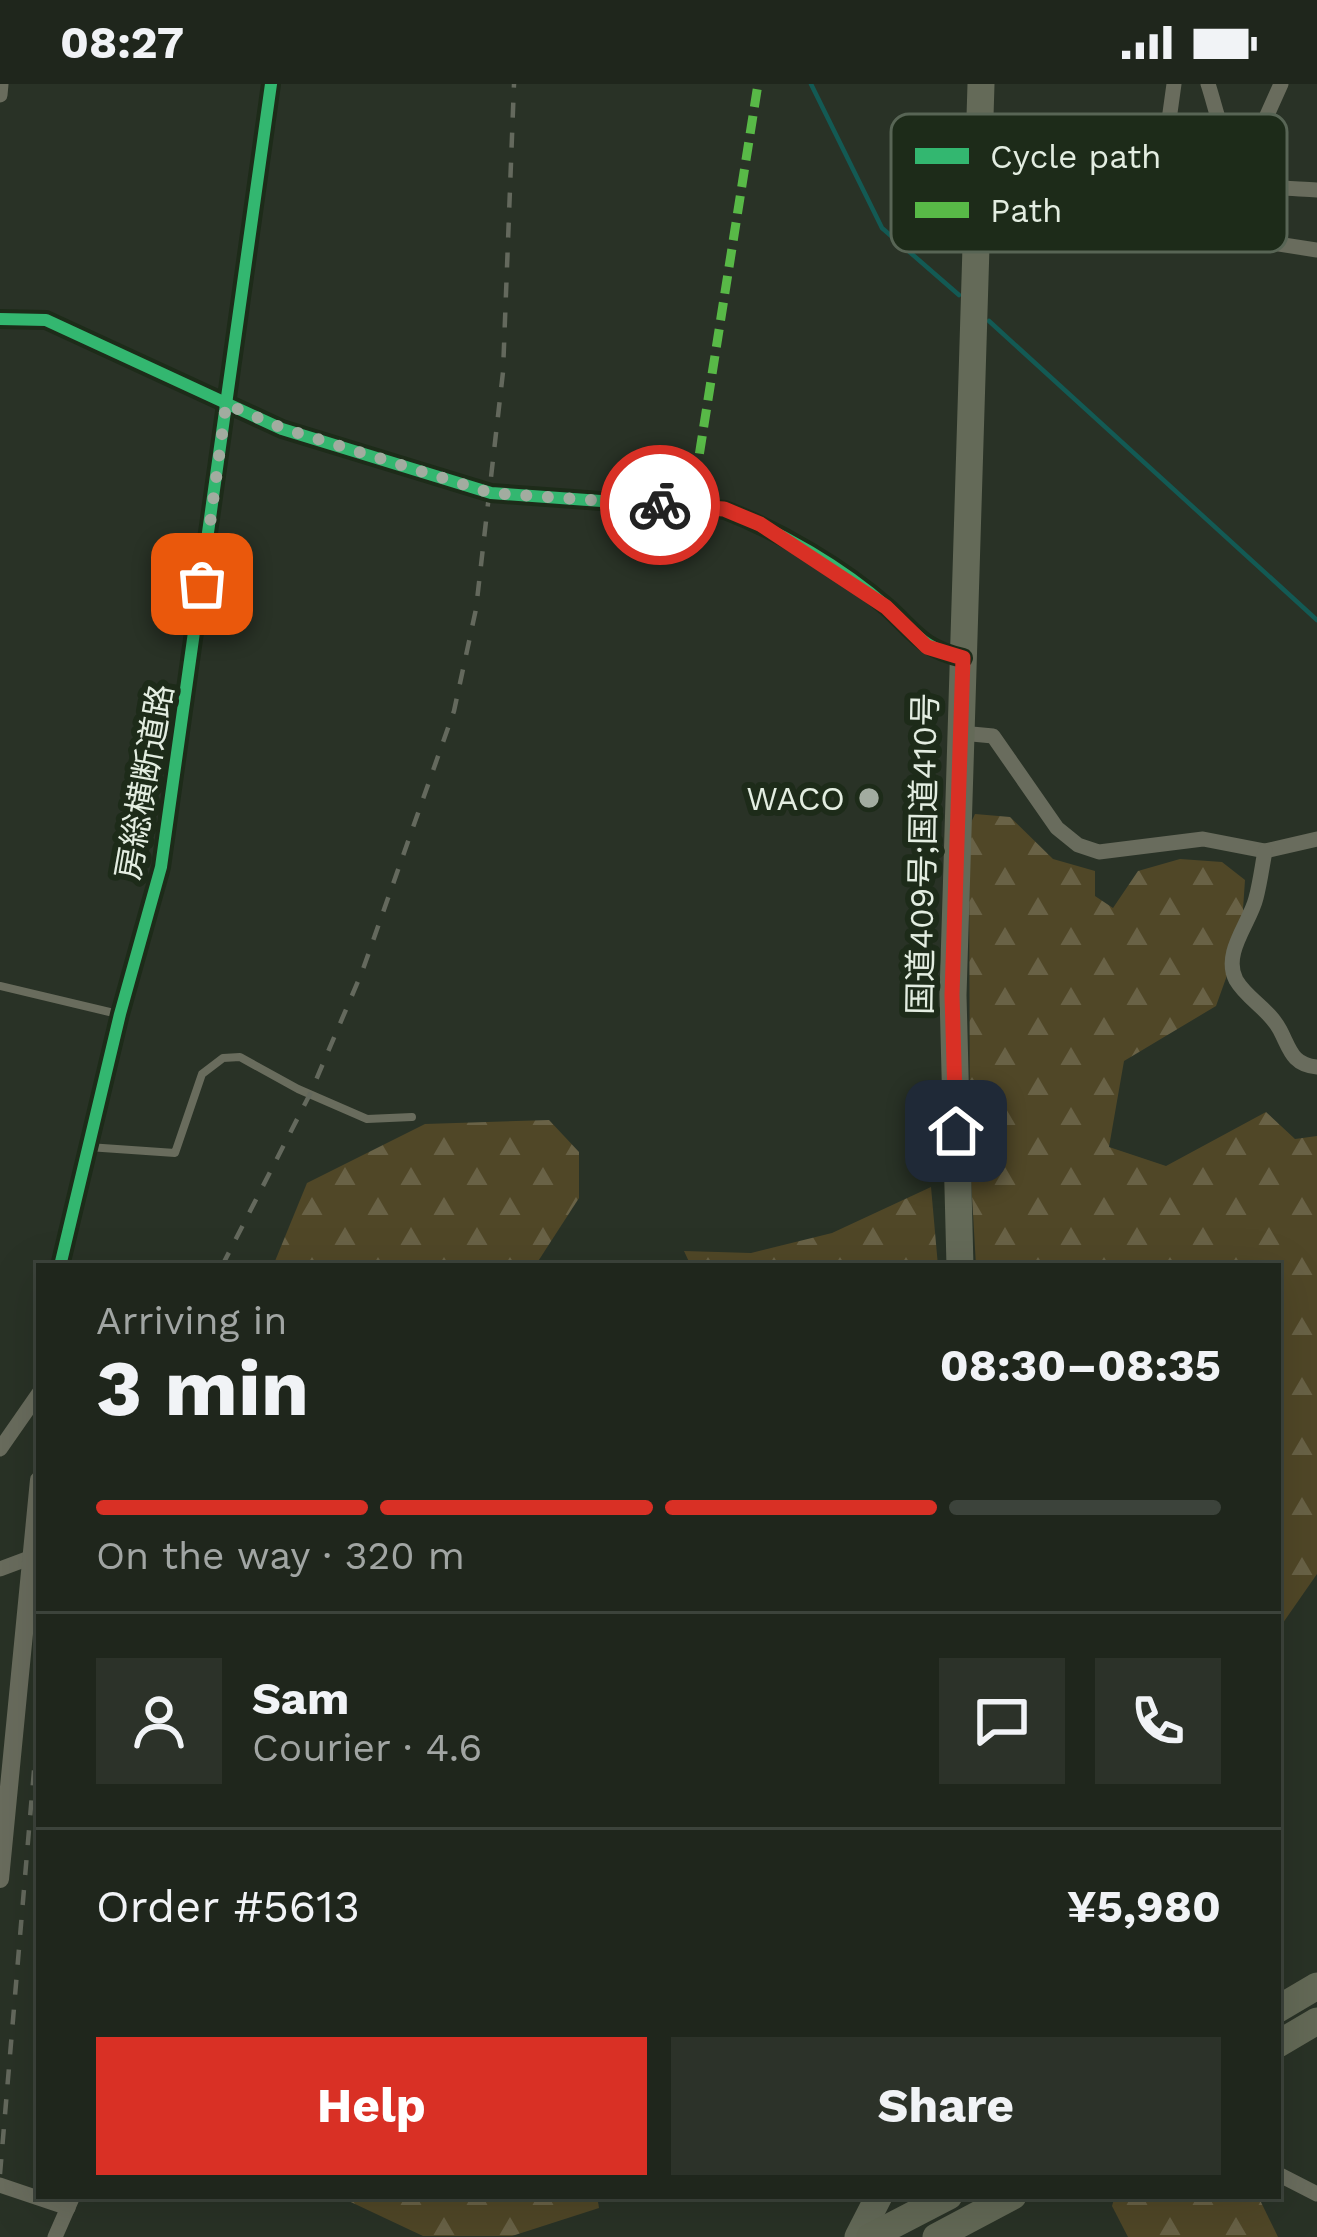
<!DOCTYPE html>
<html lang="en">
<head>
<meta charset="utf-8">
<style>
  :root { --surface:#1f261c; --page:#2c3229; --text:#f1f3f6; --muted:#a1a5a3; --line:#3c433b; --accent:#d93025 }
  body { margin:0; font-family:"Work Sans","Noto Sans JP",sans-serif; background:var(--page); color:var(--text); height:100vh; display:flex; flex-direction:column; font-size:45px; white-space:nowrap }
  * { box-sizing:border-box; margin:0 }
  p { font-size:39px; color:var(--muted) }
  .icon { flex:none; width:66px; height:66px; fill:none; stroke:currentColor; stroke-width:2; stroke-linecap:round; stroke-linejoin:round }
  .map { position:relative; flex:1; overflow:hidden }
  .sheet { position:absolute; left:36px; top:1179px; width:1245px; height:936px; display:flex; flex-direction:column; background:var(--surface); border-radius:0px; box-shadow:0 12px 48px #0002,0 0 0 3px var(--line) }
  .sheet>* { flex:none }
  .pin { position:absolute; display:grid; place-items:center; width:102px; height:102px; color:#fff; margin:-51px; border-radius:24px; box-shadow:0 6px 18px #0006 }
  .courier { position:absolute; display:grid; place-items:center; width:120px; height:120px; margin:-60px; border:9px solid #d93025; border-radius:50%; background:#fff; color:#222; box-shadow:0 3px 15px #0007 }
  .overview em { font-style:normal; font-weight:700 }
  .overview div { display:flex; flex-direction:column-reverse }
  .overview { display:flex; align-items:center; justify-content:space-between; height:204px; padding:0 60px }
  h1 { font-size:78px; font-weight:700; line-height:90px }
  .bar { display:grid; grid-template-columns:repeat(4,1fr); gap:18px 12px; align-content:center; height:144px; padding:0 60px }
  .bar i { height:15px; border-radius:9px; background:var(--line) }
  .bar .selected { background:var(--accent) }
  .bar p { grid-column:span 4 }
  .line { display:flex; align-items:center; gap:30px; padding:0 60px; border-top:3px solid var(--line) }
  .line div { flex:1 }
  .round { display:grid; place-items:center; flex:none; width:126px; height:126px; border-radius:0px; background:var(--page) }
  .button { display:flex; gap:24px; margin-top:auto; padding:24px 60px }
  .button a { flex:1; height:138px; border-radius:0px; background:var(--accent); color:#fff; font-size:48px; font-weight:700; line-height:138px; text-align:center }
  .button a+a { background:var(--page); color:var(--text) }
  .status { display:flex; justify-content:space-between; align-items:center; height:84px; padding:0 60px; background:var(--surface); direction:ltr }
  .status svg { height:33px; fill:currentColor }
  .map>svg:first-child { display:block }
  .forest { fill:url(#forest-firs) }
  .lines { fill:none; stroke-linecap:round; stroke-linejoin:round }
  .stream { stroke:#135a54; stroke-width:4.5 }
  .service { stroke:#696c5d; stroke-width:8 }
  .minor { stroke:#696c5d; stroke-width:15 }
  .tertiary { stroke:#696c5d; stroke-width:18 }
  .trunk { stroke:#646a58; stroke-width:27 }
  .motorway { stroke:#636956; stroke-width:27 }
  .rail { stroke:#64695d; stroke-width:4.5; stroke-dasharray:15 15; stroke-linecap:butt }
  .quiet { stroke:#58b947; stroke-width:9; stroke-dasharray:18 9; stroke-linecap:butt }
  .cycleway-casing { stroke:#1d2b19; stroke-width:20 }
  .cycleway { stroke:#33b770; stroke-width:12 }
  .done { stroke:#a2aca0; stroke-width:12; stroke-dasharray:0 21.6 }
  .route { stroke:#d93025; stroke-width:15 }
  .poi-dot { fill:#a2aca0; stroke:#1d2b19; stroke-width:4.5 }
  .labels { text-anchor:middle; stroke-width:12; stroke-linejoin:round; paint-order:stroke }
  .street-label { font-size:33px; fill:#e3ede1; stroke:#1d2b19 }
  .poi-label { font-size:33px; fill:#e3ede1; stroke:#1d2b19; text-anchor:end }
  .key { fill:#1d2b19; stroke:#586555; stroke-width:3 }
  .key-label { font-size:33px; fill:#e3ede1 }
</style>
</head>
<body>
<div class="status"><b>08:27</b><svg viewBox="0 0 49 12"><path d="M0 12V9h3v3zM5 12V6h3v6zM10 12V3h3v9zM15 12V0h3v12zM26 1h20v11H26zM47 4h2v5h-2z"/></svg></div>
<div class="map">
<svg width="1317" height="2153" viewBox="0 0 1317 2153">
  <defs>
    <pattern id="forest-firs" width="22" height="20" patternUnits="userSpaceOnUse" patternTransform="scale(3)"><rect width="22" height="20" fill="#504727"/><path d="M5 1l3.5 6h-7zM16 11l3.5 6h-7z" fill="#696246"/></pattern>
  </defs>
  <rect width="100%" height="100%" fill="#293226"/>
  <g class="forest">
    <polygon points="975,730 1010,733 1053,775 1095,787 1095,812 1113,824 1138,787 1180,775 1222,778 1245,796 1243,825 1248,833 1216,922 1124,977 1109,1063 1166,1082 1266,1028 1295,1055 1317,1052 1317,1490 1278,1546 1278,1182 976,1182 970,1077 969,743"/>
    <polygon points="549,1036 579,1068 579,1114 535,1182 273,1182 307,1099 425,1040"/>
    <polygon points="931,1103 938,1182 691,1182 684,1167 751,1169 832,1149"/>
    <polygon points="338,2112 597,2112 599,2124 512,2152 423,2152"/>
    <polygon points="1115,2112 1258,2112 1278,2153 1128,2153 1112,2122"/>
  </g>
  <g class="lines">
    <g class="stream">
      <polyline points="811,0 882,144 959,211"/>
      <polyline points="989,237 1317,536"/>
    </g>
    <g class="service">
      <polyline points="0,902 118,930"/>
      <polyline points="88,1063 175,1069 202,990 223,974 240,973 298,1005 367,1035 412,1033"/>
    </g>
    <g class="minor">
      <polyline points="1174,0 1169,36 1175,64 1212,130 1246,155 1317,166"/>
      <path d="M1208 0C1219 33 1226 83 1260 99 1276 106 1300 104 1317 106"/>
      <polyline points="0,11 1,0"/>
      <polyline points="1242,87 1281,0"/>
      <path d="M0 235 46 236 282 345 491 409 725 426C781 448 841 483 887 523 916 549 921 564 963 574"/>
      <polyline points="961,649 993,652 1057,744 1078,761 1099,768 1203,755 1265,767 1317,755"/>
      <path d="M1265 767C1262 783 1260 799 1256 814 1250 839 1222 869 1236 896 1247 915 1269 925 1280 946 1290 965 1292 981 1317 983"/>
      <polyline points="0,1365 39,1309"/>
      <polyline points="0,1485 32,1473"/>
      <polyline points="1278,2090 1317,2110"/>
      <polyline points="0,2101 68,2124"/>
      <polyline points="55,2153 73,2112"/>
    </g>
    <g class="tertiary">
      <polyline points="60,1182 120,930 161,783 271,0"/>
      <polyline points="0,1795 39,1396"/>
    </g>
    <g class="trunk">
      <polyline points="960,1182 953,911 981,0"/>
      <polyline points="858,2153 879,2112"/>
    </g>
    <g class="motorway">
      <polyline points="1278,1925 1317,1902"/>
      <polyline points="1278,1960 1317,1937"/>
      <polyline points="870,2153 949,2112"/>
      <polyline points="936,2153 1013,2112"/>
    </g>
    <g class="rail">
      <polyline points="222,1182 310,1010 362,888 454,627 476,525 503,288 514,0"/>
      <polyline points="0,2090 39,1627"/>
    </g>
    <polyline class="quiet" points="691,423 758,0"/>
    <defs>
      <g id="cycleway">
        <path d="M0 235 46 236 282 345 491 409 725 426C781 448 841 483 887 523 916 549 921 564 963 574"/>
        <polyline points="60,1182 120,930 161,783 271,0"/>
      </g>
    </defs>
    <use href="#cycleway" class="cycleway-casing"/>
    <use href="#cycleway" class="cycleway"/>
  </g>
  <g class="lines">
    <polyline class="done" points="202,500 226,320 282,344 491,409 660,421"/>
    <polyline class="route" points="660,421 724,425 760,440 886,523 927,563 963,574 952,911 956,1047"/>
  </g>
  <circle class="poi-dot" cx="869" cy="714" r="12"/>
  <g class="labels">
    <g class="street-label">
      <text transform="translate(144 698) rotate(-80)" y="12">房総横断道路</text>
      <text transform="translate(922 770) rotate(-89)" y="12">国道409号;国道410号</text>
    </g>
    <g class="poi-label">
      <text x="845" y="726">WACO</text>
    </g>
  </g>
  <rect x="891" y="30" width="396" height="138" rx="18" class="key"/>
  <rect x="915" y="64" width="54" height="16" fill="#33b770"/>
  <rect x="915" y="118" width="54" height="16" fill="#58b947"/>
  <g class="key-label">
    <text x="990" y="84">Cycle path</text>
    <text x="990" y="138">Path</text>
  </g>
</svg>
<div class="pin" style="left:202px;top:500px;background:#ea580c"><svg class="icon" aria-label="bag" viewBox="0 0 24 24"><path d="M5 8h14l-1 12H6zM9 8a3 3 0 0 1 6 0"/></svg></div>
<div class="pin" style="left:956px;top:1047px;background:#1f2937"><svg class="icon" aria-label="home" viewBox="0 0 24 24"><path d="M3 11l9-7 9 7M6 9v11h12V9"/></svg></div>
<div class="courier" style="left:660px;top:421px"><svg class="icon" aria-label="bike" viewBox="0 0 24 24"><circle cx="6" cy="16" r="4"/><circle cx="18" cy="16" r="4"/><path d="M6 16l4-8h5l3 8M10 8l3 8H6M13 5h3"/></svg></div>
<section class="sheet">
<div class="overview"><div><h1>3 min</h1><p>Arriving in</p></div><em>08:30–08:35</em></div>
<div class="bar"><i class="selected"></i><i class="selected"></i><i class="selected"></i><i></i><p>On the way · 320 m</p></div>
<div class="line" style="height:216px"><a class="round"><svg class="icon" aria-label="person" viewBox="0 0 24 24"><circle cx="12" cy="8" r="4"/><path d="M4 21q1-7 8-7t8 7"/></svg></a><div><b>Sam</b><p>Courier · 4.6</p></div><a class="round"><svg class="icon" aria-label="chat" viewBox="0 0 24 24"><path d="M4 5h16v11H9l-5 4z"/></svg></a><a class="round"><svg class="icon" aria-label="phone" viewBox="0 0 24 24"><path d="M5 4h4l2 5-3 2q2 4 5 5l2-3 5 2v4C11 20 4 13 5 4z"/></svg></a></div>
<div class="line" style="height:156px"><div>Order #5613</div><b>¥5,980</b></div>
<div class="button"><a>Help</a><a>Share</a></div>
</section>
</div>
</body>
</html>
